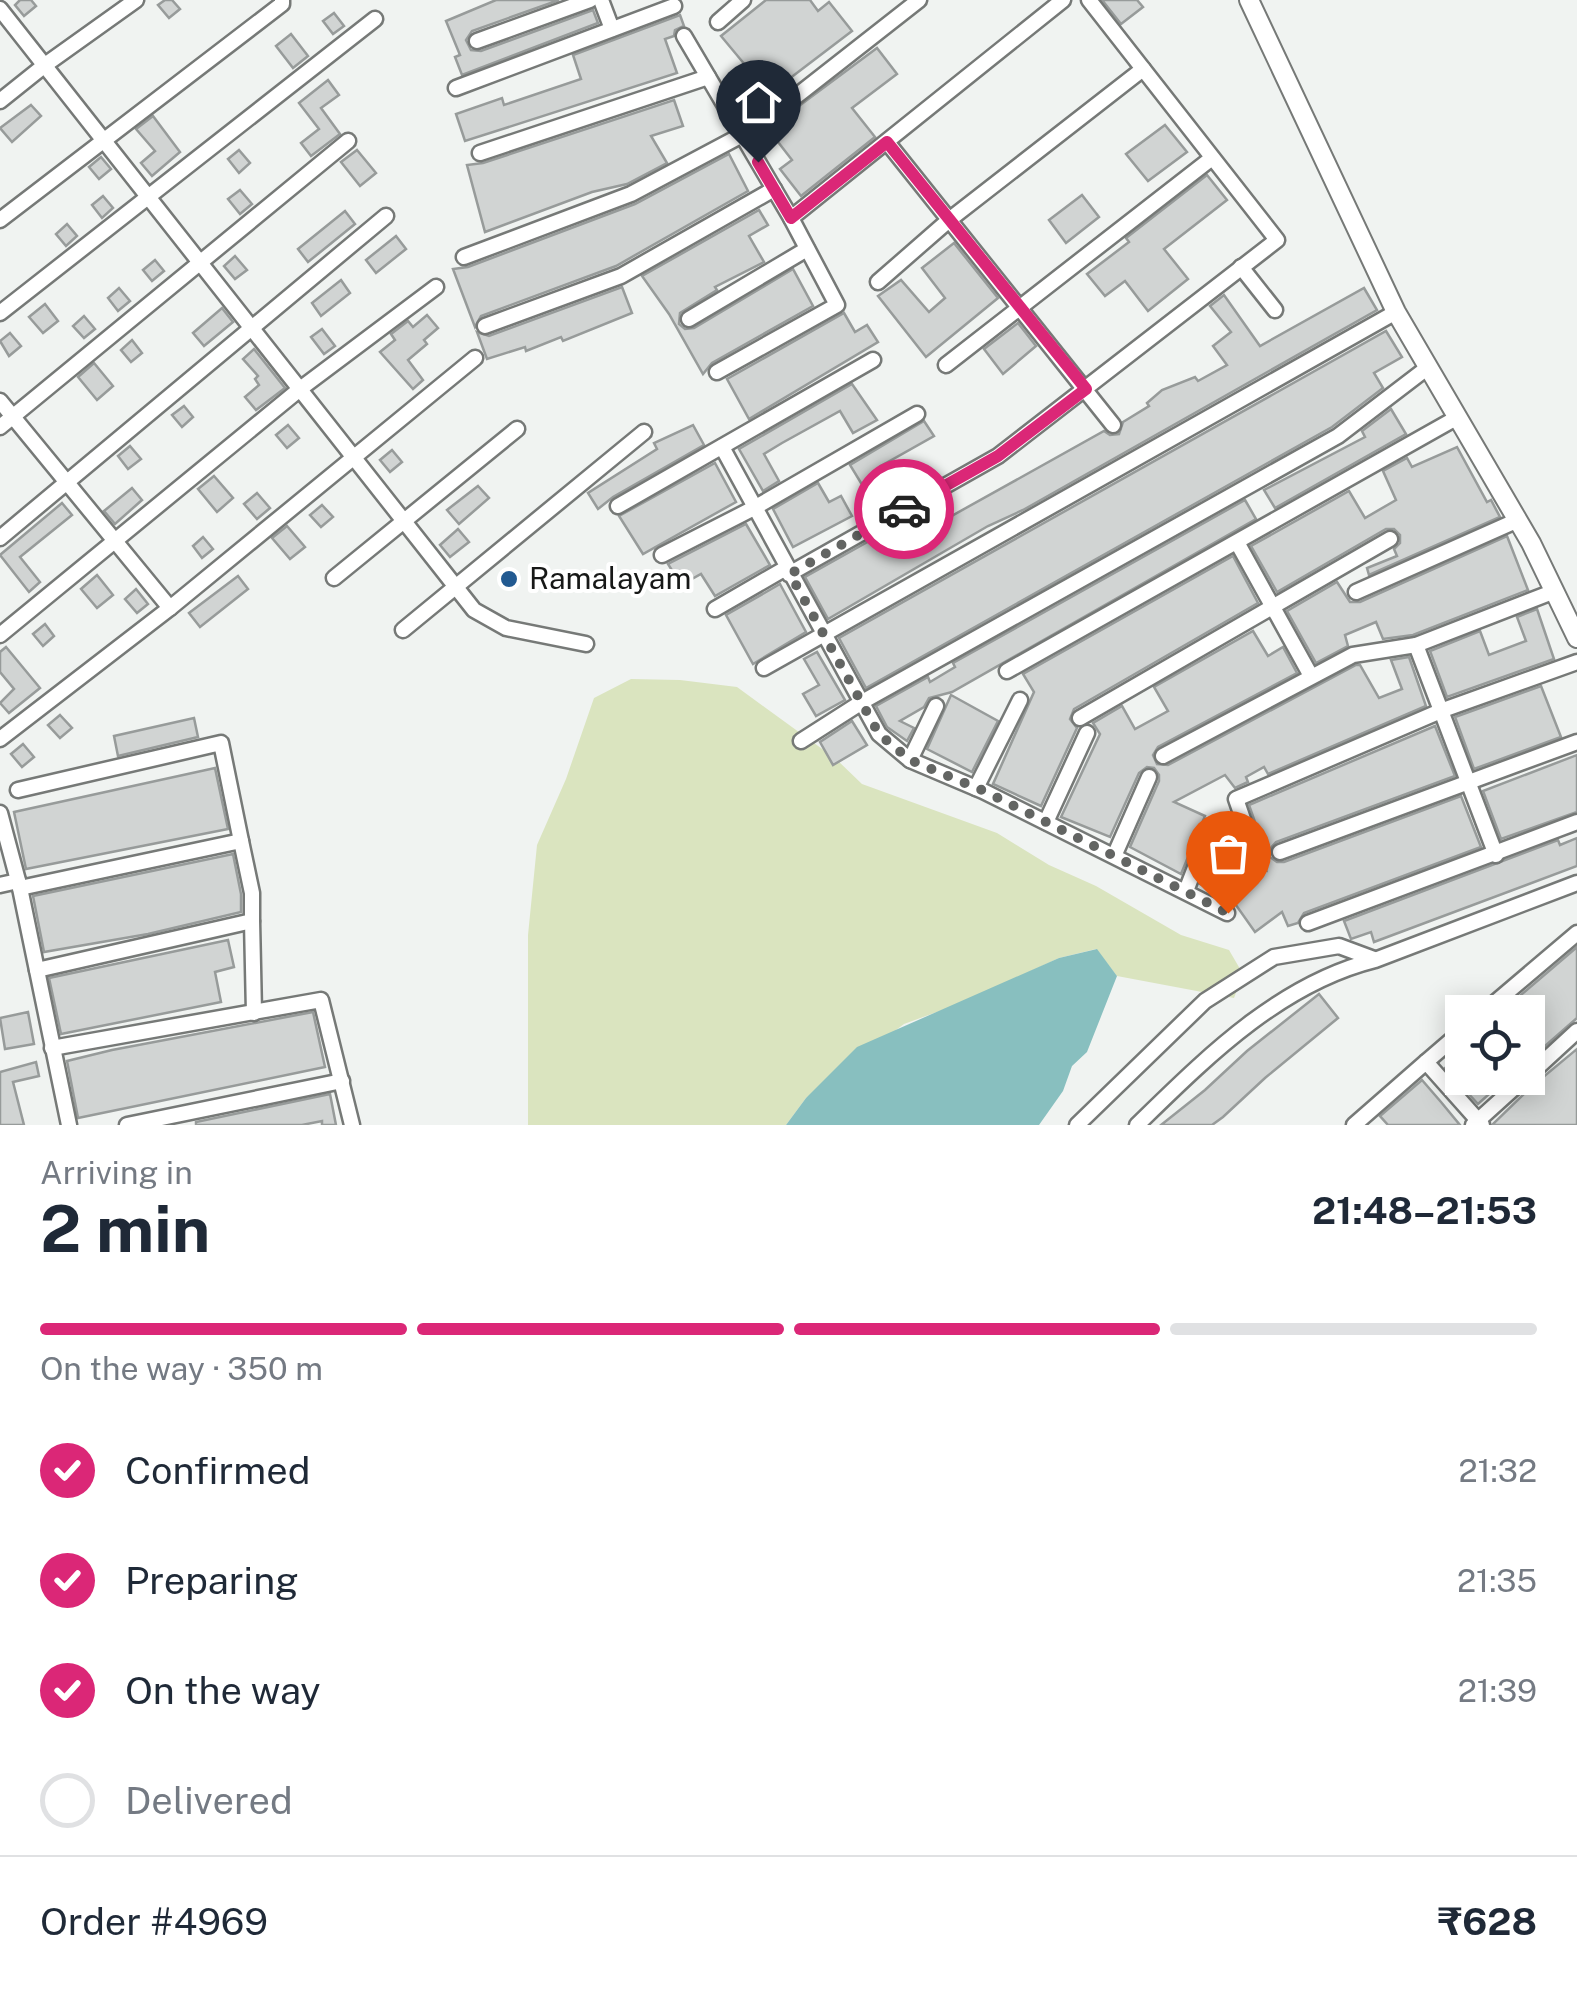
<!DOCTYPE html>
<html lang="en">
<head>
<meta charset="utf-8">
<style>
  :root { --surface:#fff; --page:#f2f2f3; --text:#1f2937; --muted:#747a83; --line:#e0e1e3; --accent:#db2777 }
  body { margin:0; font-family:"Public Sans",sans-serif; background:var(--page); color:var(--text); height:100vh; display:flex; flex-direction:column; font-size:38px; white-space:nowrap }
  * { box-sizing:border-box; margin:0 }
  p { font-size:32px; color:var(--muted) }
  .icon { flex:none; width:55px; height:55px; fill:none; stroke:currentColor; stroke-width:2; stroke-linecap:round; stroke-linejoin:round }
  .map { position:relative; height:1125px; overflow:hidden }
  .side { display:flex; flex-direction:column; background:var(--surface); flex:1 }
  .side>* { flex:none }
  .fabs { position:absolute; left:1445px; top:995px; display:grid; gap:20px }
  .fabs a { display:grid; place-items:center; width:100px; height:100px; border-radius:0px; background:var(--surface); box-shadow:0 5px 25px #0003; font-size:50px }
  .pin { position:absolute; display:grid; place-items:center; width:85px; height:85px; color:#fff; margin:-102px -42px; border-radius:50% 50% 50% 0; rotate:-45deg; box-shadow:0 0 10px #0007 }
  .pin .icon { rotate:45deg }
  .courier { position:absolute; display:grid; place-items:center; width:100px; height:100px; margin:-50px; border:8px solid #db2777; border-radius:50%; background:#fff; color:#222; box-shadow:0 2px 12px #0007 }
  .overview em { font-style:normal; font-weight:700 }
  .overview div { display:flex; flex-direction:column-reverse }
  .overview { display:flex; align-items:center; justify-content:space-between; height:170px; padding:0 40px }
  h1 { font-size:65px; font-weight:700; line-height:75px }
  .bar { display:grid; grid-template-columns:repeat(4,1fr); gap:15px 10px; align-content:center; height:120px; padding:0 40px }
  .bar i { height:12px; border-radius:8px; background:var(--line) }
  .bar .active { background:var(--accent) }
  .bar p { grid-column:span 4 }
  .line { display:flex; align-items:center; gap:25px; padding:0 40px; border-top:2px solid var(--line) }
  .line div { flex:1 }
  ol { padding:0 40px; list-style:none }
  li { display:flex; align-items:center; gap:30px; height:110px }
  li p { margin-inline-start:auto }
  li .icon { padding:10px; border-radius:50%; background:var(--accent); color:#fff; stroke-width:4 }
  li:last-child { color:var(--muted) }
  li i { width:55px; height:55px; border:5px solid var(--line); border-radius:50% }
  .map>svg:first-child { display:block }
  .green { fill:#dae4bf }
  .water { fill:#88bfbf }
  .building { fill:#d1d4d3; stroke:#979b9a; stroke-width:2.5 }
  .lines { fill:none; stroke-linecap:round; stroke-linejoin:round }
  .minor-casing { stroke:#767977; stroke-width:19 }
  .tertiary-casing { stroke:#767977; stroke-width:22 }
  .minor { stroke:#fff; stroke-width:14 }
  .tertiary { stroke:#fff; stroke-width:18 }
  .done { stroke:#636563; stroke-width:10; stroke-dasharray:0 18 }
  .route { stroke:#db2777; stroke-width:12 }
  .poi-dot { fill:#225a91; stroke:#fff; stroke-width:4 }
  .labels { text-anchor:middle; stroke-width:8; stroke-linejoin:round; paint-order:stroke }
  .poi-label { font-size:30px; fill:#171817; stroke:#fff; text-anchor:start }
</style>
</head>
<body>
<div class="map">
<svg width="1577" height="1125" viewBox="0 0 1577 1125">
  <rect width="100%" height="100%" fill="#f0f3f1"/>
  <polygon class="green" points="631,679 680,680 737,687 836,759 862,784 997,833 1049,865 1096,886 1181,935 1229,950 1243,974 1234,998 1117,976 1096,949 1059,958 967,1001 904,1024 806,1098 786,1125 528,1125 528,935 537,845 566,779 594,698"/>
  <polygon class="water" points="1097,949 1117,976 1087,1052 1072,1066 1063,1091 1039,1125 786,1125 806,1098 857,1047 1059,958"/>
  <g class="building">
    <polygon points="20,0 31,0 36,6 24,16 15,5"/>
    <polygon points="165,0 172,0 180,9 169,18 158,5"/>
    <polygon points="496,0 559,0 472,31 466,40 471,50 481,51 593,10 598,23 462,75 455,57 460,55 446,21"/>
    <polygon points="766,0 810,0 818,11 829,2 852,31 764,98 741,70 746,66 721,36"/>
    <polygon points="1102,0 1137,0 1143,7 1121,24"/>
    <polygon points="334,13 344,26 333,34 323,21"/>
    <polygon points="680,15 684,26 675,30 674,36 665,39 677,73 465,141 456,114 502,98 504,105 581,79 573,55"/>
    <polygon points="291,34 308,56 293,68 276,46"/>
    <polygon points="877,48 897,74 852,108 875,137 801,196 780,169 792,160 768,129"/>
    <polygon points="328,80 339,95 321,108 340,134 311,156 301,143 319,129 299,103"/>
    <polygon points="674,100 683,126 651,136 667,163 627,184 592,192 485,232 467,165 483,163"/>
    <polygon points="31,105 41,116 12,142 0,128"/>
    <polygon points="153,116 180,152 152,176 141,163 155,151 136,129"/>
    <polygon points="1165,125 1187,152 1148,181 1126,154"/>
    <polygon points="239,150 250,163 239,173 228,159"/>
    <polygon points="357,150 376,173 360,186 341,162"/>
    <polygon points="729,154 748,191 616,266 481,316 475,327 453,269 468,267 635,204"/>
    <polygon points="101,157 111,169 99,179 89,167"/>
    <polygon points="1207,175 1227,200 1164,249 1188,279 1148,311 1125,281 1105,296 1087,274 1129,242 1126,238"/>
    <polygon points="240,190 252,204 240,214 228,199"/>
    <polygon points="1082,195 1099,217 1066,243 1049,220"/>
    <polygon points="103,196 113,208 102,218 92,205"/>
    <polygon points="759,210 768,225 749,236 764,262 715,287 717,290 680,313 679,324 685,329 694,328 793,269 813,306 712,363 703,374 669,314 642,276"/>
    <polygon points="345,211 355,224 308,262 298,249"/>
    <polygon points="67,224 77,236 66,246 56,234"/>
    <polygon points="396,236 406,249 376,273 366,260"/>
    <polygon points="954,243 998,298 926,357 878,296 901,280 929,312 945,298 922,268"/>
    <polygon points="235,256 247,270 235,279 224,266"/>
    <polygon points="155,260 164,271 152,281 143,270"/>
    <polygon points="341,280 350,293 321,316 312,303"/>
    <polygon points="622,287 632,313 563,341 561,337 526,351 525,347 487,359 477,332 489,336"/>
    <polygon points="119,288 130,301 118,311 108,298"/>
    <polygon points="1364,288 1377,310 1023,510 988,526 828,619 805,577 930,507 939,523 1104,431 1110,435 1119,434 1123,422 1149,406 1147,403 1162,390 1195,377 1198,381 1227,365 1213,346 1231,332 1210,306 1224,295 1260,346"/>
    <polygon points="45,304 58,321 43,333 29,317"/>
    <polygon points="222,308 233,322 204,346 193,333"/>
    <polygon points="844,313 855,332 867,325 878,342 749,419 727,379"/>
    <polygon points="427,315 438,328 424,340 427,344 408,360 423,380 413,389 380,352 395,340 391,334 408,321 413,327"/>
    <polygon points="84,316 95,329 84,338 73,326"/>
    <polygon points="1018,323 1036,346 1003,374 984,349"/>
    <polygon points="322,329 335,346 324,354 311,337"/>
    <polygon points="1386,331 1402,357 1374,373 1383,388 1332,427 866,688 839,638"/>
    <polygon points="10,333 21,346 9,356 0,341"/>
    <polygon points="132,340 142,353 131,362 121,350"/>
    <polygon points="254,349 285,388 256,410 245,397 259,385 255,379 258,376 243,359"/>
    <polygon points="94,363 113,386 97,400 78,377"/>
    <polygon points="852,384 877,420 853,433 840,411 782,443 764,454 779,481 763,491 739,449"/>
    <polygon points="184,406 193,417 182,427 172,415"/>
    <polygon points="1391,409 1406,434 1275,508 1264,490 1365,437 1362,431"/>
    <polygon points="924,421 934,436 881,466 896,488 872,501 850,465"/>
    <polygon points="288,425 299,438 287,448 276,435"/>
    <polygon points="693,425 704,445 613,497 598,509 588,493 657,449 654,443"/>
    <polygon points="130,446 141,459 128,469 118,456"/>
    <polygon points="1457,447 1487,502 1491,500 1500,517 1369,575 1367,568 1397,556 1394,549 1400,543 1400,535 1394,529 1386,529 1277,592 1251,546 1349,491 1365,518 1396,500 1383,471 1407,458 1412,467"/>
    <polygon points="392,450 402,462 390,472 380,460"/>
    <polygon points="715,463 736,502 643,554 619,516"/>
    <polygon points="214,476 233,498 217,512 198,489"/>
    <polygon points="818,483 829,502 841,496 852,516 793,547 773,509"/>
    <polygon points="478,486 489,498 459,524 447,510"/>
    <polygon points="132,488 142,500 115,524 104,511"/>
    <polygon points="257,493 270,508 257,519 244,504"/>
    <polygon points="1245,500 1256,519 952,692 929,698 924,707 900,721 914,728 907,741 887,727 876,706 928,677 930,682 955,667 953,663"/>
    <polygon points="62,503 72,515 20,557 40,582 29,592 0,555"/>
    <polygon points="322,505 333,517 321,527 310,515"/>
    <polygon points="746,524 770,565 715,596 701,574 681,585 668,564"/>
    <polygon points="287,526 305,547 290,559 272,538"/>
    <polygon points="458,529 469,542 450,557 440,545"/>
    <polygon points="1507,536 1528,590 1413,635 1383,639 1376,622 1345,635 1348,646 1316,663 1287,611 1337,582 1350,602 1360,602"/>
    <polygon points="203,537 213,549 202,558 193,546"/>
    <polygon points="1233,556 1258,603 1074,709 1070,719 1077,728 1041,806 993,784 1034,692 1023,674"/>
    <polygon points="97,575 113,595 97,608 81,589"/>
    <polygon points="238,576 248,589 200,627 189,613"/>
    <polygon points="780,584 806,632 753,664 726,615"/>
    <polygon points="136,589 148,604 137,613 125,599"/>
    <polygon points="1537,609 1554,659 1447,697 1430,651 1480,631 1489,655 1526,641 1517,617"/>
    <polygon points="45,624 54,636 43,646 33,634"/>
    <polygon points="1253,631 1268,656 1283,647 1297,673 1158,747 1153,755 1157,764 1168,765 1356,665 1360,665 1379,698 1402,689 1391,660 1409,657 1426,706 1268,774 1264,767 1246,777 1248,782 1235,788 1225,775 1174,802 1205,816 1181,874 1130,847 1159,781 1159,775 1154,768 1147,767 1139,773 1110,837 1061,817 1100,734 1093,723 1122,706 1135,729 1168,711 1154,687"/>
    <polygon points="6,647 40,688 9,713 0,703 14,689 0,672 0,652"/>
    <polygon points="817,652 845,700 816,716 803,694 819,685 804,659"/>
    <polygon points="1541,686 1561,737 1474,769 1455,717"/>
    <polygon points="951,695 998,721 972,772 927,749"/>
    <polygon points="60,715 72,728 60,738 48,725"/>
    <polygon points="194,718 198,737 118,756 114,736"/>
    <polygon points="852,721 867,745 833,765 820,742"/>
    <polygon points="1435,726 1455,776 1276,842 1270,849 1270,857 1277,862 1284,862 1461,796 1481,847 1304,913 1298,923 1288,926 1282,912 1255,932 1224,888 1221,895 1200,884 1215,845 1266,870 1261,855 1263,845 1249,805"/>
    <polygon points="23,744 34,757 22,767 11,754"/>
    <polygon points="1577,755 1577,812 1501,839 1483,791"/>
    <polygon points="215,768 228,829 26,869 14,812"/>
    <polygon points="1577,838 1577,866 1374,942 1371,932 1351,939 1344,921 1558,840 1560,845"/>
    <polygon points="233,854 241,894 241,912 148,934 44,952 33,896"/>
    <polygon points="228,940 234,967 215,972 221,1002 61,1034 49,978"/>
    <polygon points="1577,947 1577,1018 1528,1061 1528,1012 1501,1012"/>
    <polygon points="1319,994 1338,1018 1265,1078 1223,1117 1212,1125 1161,1125 1205,1090 1247,1051"/>
    <polygon points="28,1012 34,1044 5,1049 0,1018"/>
    <polygon points="313,1012 325,1067 78,1118 67,1061 112,1050"/>
    <polygon points="1577,1049 1577,1125 1492,1125 1530,1088"/>
    <polygon points="1462,1053 1462,1078 1507,1078 1478,1104 1445,1068"/>
    <polygon points="36,1062 39,1076 13,1082 24,1125 0,1125 0,1072"/>
    <polygon points="1422,1080 1441,1102 1460,1125 1388,1125 1380,1116"/>
    <polygon points="330,1094 336,1125 322,1125 322,1121 302,1125 196,1125 196,1122"/>
  </g>
  <g class="lines">
    <defs>
      <g id="minor">
        <polyline points="601,0 612,29"/>
        <polyline points="0,9 474,610 506,628 586,644"/>
        <polyline points="718,22 743,0"/>
        <polyline points="684,36 791,218 837,305 717,372"/>
        <polyline points="477,41 590,0"/>
        <polyline points="456,88 674,6"/>
        <polyline points="0,101 45,65 136,0"/>
        <polyline points="771,116 919,0"/>
        <polyline points="887,142 1113,425"/>
        <polyline points="480,153 708,77"/>
        <polyline points="791,218 1063,0"/>
        <polyline points="0,220 282,4 282,0"/>
        <polyline points="464,257 631,194 742,135"/>
        <polyline points="1241,267 1275,310"/>
        <polyline points="878,282 949,220 1143,69"/>
        <polyline points="0,313 375,19"/>
        <polyline points="689,319 807,249"/>
        <polyline points="485,326 621,276 774,189"/>
        <polyline points="946,365 1212,158"/>
        <polyline points="0,401 170,608"/>
        <polyline points="0,427 348,141"/>
        <polyline points="722,447 879,734 910,760 983,791 1227,913"/>
        <polyline points="618,506 873,360"/>
        <polyline points="0,538 386,216"/>
        <polyline points="1238,544 1311,676"/>
        <polyline points="662,555 754,508 917,414"/>
        <polyline points="789,574 998,456 1277,240 1089,0"/>
        <polyline points="334,578 517,429"/>
        <polyline points="1356,592 1518,520"/>
        <polyline points="715,609 786,568"/>
        <polyline points="403,630 644,432"/>
        <polyline points="0,635 300,389 436,287"/>
        <polyline points="1416,645 1496,855"/>
        <polyline points="764,668 1396,312"/>
        <polyline points="1007,671 1458,417"/>
        <polyline points="1080,718 1390,539"/>
        <polyline points="0,739 170,608 475,358"/>
        <polyline points="801,741 862,702 1338,436 1427,368"/>
        <polyline points="1163,756 1353,655 1416,645 1555,591"/>
        <polyline points="910,760 936,706"/>
        <polyline points="976,788 1020,700"/>
        <polyline points="18,790 221,743 241,841"/>
        <polyline points="0,813 20,888 69,1125"/>
        <polyline points="1046,822 1087,733"/>
        <polyline points="1253,848 1236,799 1443,710 1577,662"/>
        <polyline points="1280,852 1577,742"/>
        <polyline points="1115,854 1149,777"/>
        <polyline points="0,885 18,881"/>
        <polyline points="20,888 241,841 252,893 252,921 37,970"/>
        <polyline points="1186,891 1211,826"/>
        <polyline points="252,921 254,1013"/>
        <polyline points="1308,923 1577,822"/>
        <polyline points="1484,1012 1577,933"/>
        <polyline points="52,1048 321,1000 352,1125"/>
        <polyline points="1426,1062 1462,1031"/>
        <polyline points="1528,1076 1577,1031"/>
        <polyline points="127,1125 342,1081"/>
        <polyline points="1077,1125 1205,1001 1274,957 1339,946 1374,959"/>
        <path d="M1137 1125C1206 1058 1279 984 1375 960L1577 883"/>
        <polyline points="1354,1125 1426,1062 1482,1125"/>
        <polyline points="1473,1125 1525,1078"/>
      </g>
      <polyline id="tertiary" points="1249,0 1396,312 1531,543 1577,638"/>
    </defs>
    <use href="#minor" class="minor-casing"/>
    <use href="#tertiary" class="tertiary-casing"/>
    <use href="#minor" class="minor"/>
    <use href="#tertiary" class="tertiary"/>
  </g>
  <g class="lines">
    <polyline class="done" points="904,509 790,574 879,734 910,760 984,791 1228,913"/>
    <polyline class="route" points="758,162 791,218 887,142 1086,389 998,456 904,509"/>
  </g>
  <circle class="poi-dot" cx="509" cy="579" r="10"/>
  <g class="labels">
    <g class="poi-label">
      <text x="529" y="589">Ramalayam</text>
    </g>
  </g>
</svg>
<div class="fabs">
<a><svg class="icon" aria-label="locate" viewBox="0 0 24 24"><circle cx="12" cy="12" r="6"/><path d="M12 2v4M12 18v4M2 12h4M18 12h4"/></svg></a>
</div>
<div class="pin" style="left:1228px;top:913px;background:#ea580c"><svg class="icon" aria-label="bag" viewBox="0 0 24 24"><path d="M5 8h14l-1 12H6zM9 8a3 3 0 0 1 6 0"/></svg></div>
<div class="pin" style="left:758px;top:162px;background:#1f2937"><svg class="icon" aria-label="home" viewBox="0 0 24 24"><path d="M3 11l9-7 9 7M6 9v11h12V9"/></svg></div>
<div class="courier" style="left:904px;top:509px"><svg class="icon" aria-label="car" viewBox="0 0 24 24"><path d="M5 17H2v-5l4-1 3-4h7l3 4 3 1v5h-3M9 17h6M6 11h13"/><circle cx="7" cy="17" r="2"/><circle cx="17" cy="17" r="2"/></svg></div>
</div>
<section class="side">
<div class="overview"><div><h1>2 min</h1><p>Arriving in</p></div><em>21:48–21:53</em></div>
<div class="bar"><i class="active"></i><i class="active"></i><i class="active"></i><i></i><p>On the way · 350 m</p></div>
<ol>
<li><svg class="icon" aria-label="check" viewBox="0 0 24 24"><path d="M5 12l5 5 9-10"/></svg>Confirmed<p>21:32</p></li>
<li><svg class="icon" aria-label="check" viewBox="0 0 24 24"><path d="M5 12l5 5 9-10"/></svg>Preparing<p>21:35</p></li>
<li><svg class="icon" aria-label="check" viewBox="0 0 24 24"><path d="M5 12l5 5 9-10"/></svg>On the way<p>21:39</p></li>
<li><i></i>Delivered</li>
</ol>
<div class="line" style="height:130px"><div>Order #4969</div><b>₹628</b></div>
</section>
</body>
</html>
